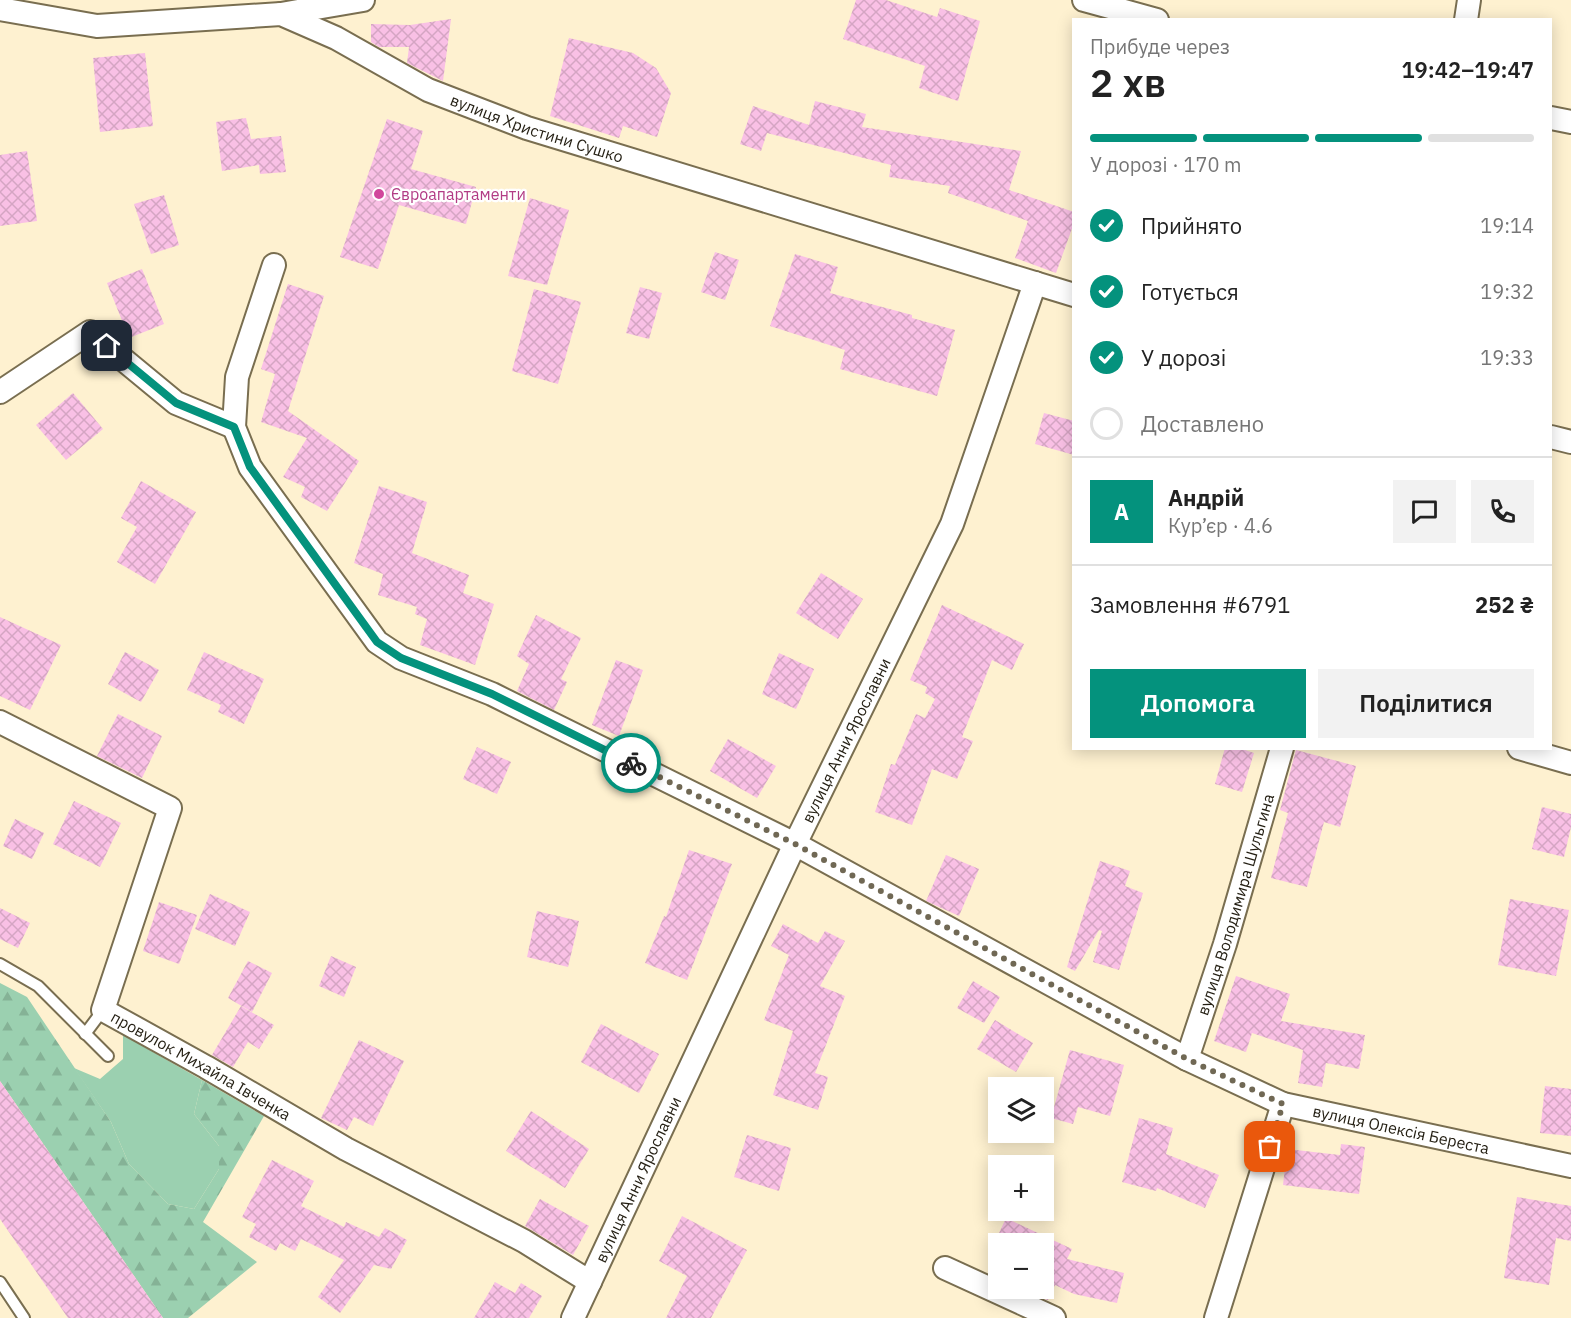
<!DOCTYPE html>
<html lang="uk">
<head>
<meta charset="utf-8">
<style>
  :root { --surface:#fff; --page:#f2f2f2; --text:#222; --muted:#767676; --line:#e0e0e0; --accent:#04927d }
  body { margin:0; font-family:"IBM Plex Sans",sans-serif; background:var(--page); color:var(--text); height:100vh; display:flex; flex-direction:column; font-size:22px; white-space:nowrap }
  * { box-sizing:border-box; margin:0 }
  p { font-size:20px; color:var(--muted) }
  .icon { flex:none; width:33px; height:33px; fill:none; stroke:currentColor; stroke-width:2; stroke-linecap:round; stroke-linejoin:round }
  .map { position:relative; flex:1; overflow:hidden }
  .side { position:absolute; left:1072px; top:18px; width:480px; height:732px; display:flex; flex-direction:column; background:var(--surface); border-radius:0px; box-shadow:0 3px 15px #0003 }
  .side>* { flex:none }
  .tools { position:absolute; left:988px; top:1077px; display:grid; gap:12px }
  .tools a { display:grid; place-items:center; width:66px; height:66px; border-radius:0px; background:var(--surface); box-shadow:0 3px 15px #0003; font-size:30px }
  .pin { position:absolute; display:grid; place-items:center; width:51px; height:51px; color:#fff; margin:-26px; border-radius:12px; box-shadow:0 3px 9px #0006 }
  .courier { position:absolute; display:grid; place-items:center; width:60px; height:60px; margin:-30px; border:4px solid #04927d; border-radius:50%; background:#fff; color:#222; box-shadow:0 2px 8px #0007 }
  .summary em { font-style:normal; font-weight:600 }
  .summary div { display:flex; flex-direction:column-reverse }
  .summary { display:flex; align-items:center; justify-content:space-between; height:102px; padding:0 18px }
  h1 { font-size:39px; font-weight:600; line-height:45px }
  .bar { display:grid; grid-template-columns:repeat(4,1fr); gap:9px 6px; align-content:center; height:72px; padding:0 18px }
  .bar i { height:8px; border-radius:4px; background:var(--line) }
  .bar .current { background:var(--accent) }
  .bar p { grid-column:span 4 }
  .line { display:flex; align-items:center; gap:15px; padding:0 18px; border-top:2px solid var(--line) }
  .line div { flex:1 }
  .round { display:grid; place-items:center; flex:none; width:63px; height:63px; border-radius:0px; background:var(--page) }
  ol { padding:0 18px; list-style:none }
  li { display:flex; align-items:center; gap:18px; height:66px }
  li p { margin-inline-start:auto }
  li .icon { padding:6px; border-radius:50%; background:var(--accent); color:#fff; stroke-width:4 }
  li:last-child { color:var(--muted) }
  li i { width:33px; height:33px; border:3px solid var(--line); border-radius:50% }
  .button { display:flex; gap:12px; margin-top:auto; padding:12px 18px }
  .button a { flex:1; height:69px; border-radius:0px; background:var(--accent); color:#fff; font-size:24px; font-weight:600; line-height:69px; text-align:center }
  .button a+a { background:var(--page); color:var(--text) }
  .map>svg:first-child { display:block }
  .green { fill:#9bd0b0 }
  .forest { fill:url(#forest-firs) }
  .building { fill:url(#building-cross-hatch) }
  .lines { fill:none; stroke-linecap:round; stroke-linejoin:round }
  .service-casing { stroke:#796e50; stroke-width:14 }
  .minor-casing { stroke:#796e50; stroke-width:26 }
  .service { stroke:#fff; stroke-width:10 }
  .minor { stroke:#fff; stroke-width:22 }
  .done { stroke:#706854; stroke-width:6; stroke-dasharray:0 10.8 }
  .route { stroke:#04927d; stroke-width:8 }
  .hotel-dot { fill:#d1479c; stroke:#fff; stroke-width:2 }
  .labels { text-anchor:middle; stroke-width:4.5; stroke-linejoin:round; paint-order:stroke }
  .street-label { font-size:16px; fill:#231e12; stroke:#fff }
  .hotel-label { font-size:16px; fill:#b23c85; stroke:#fff; text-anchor:start }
</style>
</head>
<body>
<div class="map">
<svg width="1571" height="1318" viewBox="0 0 1571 1318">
  <defs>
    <pattern id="forest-firs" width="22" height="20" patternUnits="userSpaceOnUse" patternTransform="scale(1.5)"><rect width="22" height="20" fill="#9bd0b0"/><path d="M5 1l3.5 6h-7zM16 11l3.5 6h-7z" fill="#85b296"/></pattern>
    <pattern id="building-cross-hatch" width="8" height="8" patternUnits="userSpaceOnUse" patternTransform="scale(1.5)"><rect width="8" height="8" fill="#f9c0e5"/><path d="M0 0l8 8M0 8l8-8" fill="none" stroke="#d5a5c3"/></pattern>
  </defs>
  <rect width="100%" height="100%" fill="#fef1d0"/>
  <polygon class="green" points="123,1035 202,1080 194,1114 219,1146 219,1169 194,1209 168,1204 129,1164 111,1122 74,1068 100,1079 123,1059"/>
  <polygon class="forest" points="0,983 27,997 111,1122 129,1164 168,1204 194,1209 219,1169 219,1146 194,1114 202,1080 264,1116 203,1222 257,1262 188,1318 163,1318 0,1081"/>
  <g class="building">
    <polygon points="856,0 886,0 937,17 940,8 980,21 958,101 919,88 925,66 843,39"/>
    <polygon points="451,19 443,81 407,63 409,47 379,47 371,42 371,24 410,25"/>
    <polygon points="569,38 633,53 656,68 671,93 657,137 623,126 619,138 550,116"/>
    <polygon points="145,53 153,126 100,132 93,58"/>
    <polygon points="815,101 866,114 862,127 1021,151 1009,190 1074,212 1074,223 1056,273 1015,258 1028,221 948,193 950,186 889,177 891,165 767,133 761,151 740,144 753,106 809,125"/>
    <polygon points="246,118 251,139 281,136 286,172 260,174 259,165 222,171 216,122"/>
    <polygon points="387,119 423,131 411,169 476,187 466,224 399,205 378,269 340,257"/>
    <polygon points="27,151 37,221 0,226 0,155"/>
    <polygon points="164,195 179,245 151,254 134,204"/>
    <polygon points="530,198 569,210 547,285 508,276"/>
    <polygon points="715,252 739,260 725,300 701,292"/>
    <polygon points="795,254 838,267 830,293 912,315 912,318 955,330 937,396 840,369 845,350 770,326"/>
    <polygon points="142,269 164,324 129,338 107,283"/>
    <polygon points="288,284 324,296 288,411 359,461 327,511 301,497 305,487 283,477 307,438 261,422 275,374 261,369"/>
    <polygon points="640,287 662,293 649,339 626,333"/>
    <polygon points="534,289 581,302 558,384 512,371"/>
    <polygon points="73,393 103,429 66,460 36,425"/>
    <polygon points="1044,413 1074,421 1074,455 1035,444"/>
    <polygon points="141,481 196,512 155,584 117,562 137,527 121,518"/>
    <polygon points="379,486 427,502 412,553 469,575 463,593 494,604 475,665 420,645 427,619 415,614 417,607 378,595 383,574 354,563"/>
    <polygon points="821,573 863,599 838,639 796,613"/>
    <polygon points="942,605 1024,644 1012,670 992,660 962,737 973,741 957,779 932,769 912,825 875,812 891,764 895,765 916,714 925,718 935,699 925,693 927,687 910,680"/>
    <polygon points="536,615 581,638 561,679 567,682 554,710 517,691 529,664 517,656"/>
    <polygon points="0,617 61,645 30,710 0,696"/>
    <polygon points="125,652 159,670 141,702 108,684"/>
    <polygon points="204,652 264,679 244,724 218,712 221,705 187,690"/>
    <polygon points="779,653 814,669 796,709 762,694"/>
    <polygon points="616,660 643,670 619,736 592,725"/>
    <polygon points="118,714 162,736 142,778 97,756"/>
    <polygon points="728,739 776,766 757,798 710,771"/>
    <polygon points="477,747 511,762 497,794 463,779"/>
    <polygon points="1225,748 1239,748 1254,753 1242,792 1215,784"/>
    <polygon points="1296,750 1356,766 1340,827 1324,822 1307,887 1271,878 1288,813 1280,810"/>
    <polygon points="74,801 121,823 100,867 53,844"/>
    <polygon points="1542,807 1571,814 1571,827 1564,857 1532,849"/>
    <polygon points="15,819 44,833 32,859 3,846"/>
    <polygon points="689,850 732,864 687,980 645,963 664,916 666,917"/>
    <polygon points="946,855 979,869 959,916 926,901"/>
    <polygon points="1100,861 1130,871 1125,886 1143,893 1119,970 1093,962 1102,931 1099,930 1075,971 1067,967"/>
    <polygon points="210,894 250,912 235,946 195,929"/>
    <polygon points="1510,899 1569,910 1556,976 1498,965"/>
    <polygon points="159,902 197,915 179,964 143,951"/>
    <polygon points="0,908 30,923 18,948 0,939"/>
    <polygon points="537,911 579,921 568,967 527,957"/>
    <polygon points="783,924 818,943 825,931 845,941 820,986 845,996 815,1073 828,1077 818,1110 773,1095 793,1031 764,1020 789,955 771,946"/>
    <polygon points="331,956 356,967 344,997 319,986"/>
    <polygon points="248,961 272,973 252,1012 228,998"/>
    <polygon points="1236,976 1290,994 1281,1021 1365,1035 1359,1069 1326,1063 1322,1087 1298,1083 1303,1050 1252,1033 1246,1052 1214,1041"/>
    <polygon points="973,981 1000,997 984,1023 957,1008"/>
    <polygon points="241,1006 274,1025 259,1049 248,1042 233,1067 212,1055"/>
    <polygon points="995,1020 1033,1043 1016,1072 977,1049"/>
    <polygon points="601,1024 659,1054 639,1093 581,1062"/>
    <polygon points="359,1040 404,1061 373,1126 354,1117 347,1130 321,1118"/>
    <polygon points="1070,1050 1124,1065 1110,1116 1078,1107 1073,1124 1051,1118"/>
    <polygon points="0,1081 163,1318 68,1318 0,1219"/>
    <polygon points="1545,1086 1571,1089 1571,1136 1540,1133"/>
    <polygon points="531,1111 589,1149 565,1188 506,1151"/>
    <polygon points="1139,1118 1173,1128 1166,1154 1219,1175 1205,1208 1157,1188 1156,1191 1122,1182"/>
    <polygon points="747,1135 791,1148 779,1191 734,1177"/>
    <polygon points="1341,1144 1365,1147 1359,1194 1283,1185 1287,1149 1340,1155"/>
    <polygon points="272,1160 314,1181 301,1206 344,1227 346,1222 379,1237 385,1228 407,1240 391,1269 374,1265 340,1313 318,1297 344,1260 301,1239 295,1251 280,1243 276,1251 249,1237 256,1224 242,1217"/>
    <polygon points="1517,1197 1571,1206 1571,1241 1556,1238 1549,1285 1504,1278"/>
    <polygon points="540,1199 589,1226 573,1255 525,1226"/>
    <polygon points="682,1216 747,1250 711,1318 666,1318 687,1276 659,1261"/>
    <polygon points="1006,1218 1072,1249 1067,1259 1124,1273 1117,1303 1074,1294 1055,1285 1048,1300 1044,1299 1044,1244 994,1244"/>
    <polygon points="495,1282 515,1293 521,1283 542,1296 529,1318 474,1318"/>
  </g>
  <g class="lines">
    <defs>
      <g id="service">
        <polyline points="0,964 38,986 108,1056"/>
        <polyline points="85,1034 103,1010"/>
        <polyline points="0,1282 24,1318"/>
      </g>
      <g id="minor">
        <polyline points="1084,0 1157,20"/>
        <path id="s1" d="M0 9 97 26 281 14 336 38 428 90 527 128 1074 295"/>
        <polyline points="281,14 363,0"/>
        <polyline points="1466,20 1469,0"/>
        <polyline points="1551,118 1571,122"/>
        <path id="s2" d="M274 265 237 377 234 427 250 467 377 642 401 658 492 694 795 844 1187 1059 1283 1104 1571 1166"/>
        <polyline points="0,392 90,332 176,403 234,427"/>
        <polyline points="1551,437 1571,442"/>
        <path id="s3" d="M0 722 170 808 103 1010 206 1067 346 1149 524 1241 590 1282"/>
        <polyline points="1519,748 1571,763"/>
        <path id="s4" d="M1187 1059 1225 944 1282 748"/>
        <polyline points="945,1268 1054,1318"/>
        <path id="s5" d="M573 1318 795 844 952 524 1035 283"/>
        <polyline points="1216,1318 1283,1104"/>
      </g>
    </defs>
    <use href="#service" class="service-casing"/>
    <use href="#minor" class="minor-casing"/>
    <use href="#service" class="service"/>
    <use href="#minor" class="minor"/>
  </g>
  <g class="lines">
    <polyline class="done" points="631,763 795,844 1187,1059 1283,1104 1270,1147"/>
    <polyline class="route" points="107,346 176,403 234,427 250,467 377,642 401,658 492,694 631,763"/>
  </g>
  <circle class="hotel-dot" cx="379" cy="194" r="6"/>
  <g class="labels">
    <g class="street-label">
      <text dy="6" stroke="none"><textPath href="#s1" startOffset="564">вулиця Христини Сушко</textPath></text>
      <text dy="6" stroke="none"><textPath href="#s5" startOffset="639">вулиця Анни Ярославни</textPath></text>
      <text dy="6" stroke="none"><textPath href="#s4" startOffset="162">вулиця Володимира Шульгина</textPath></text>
      <text dy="6" stroke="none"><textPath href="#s3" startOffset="516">провулок Михайла Івченка</textPath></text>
      <text dy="6" stroke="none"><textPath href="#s2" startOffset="1566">вулиця Олексія Береста</textPath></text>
      <text dy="6" stroke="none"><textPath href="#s5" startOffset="153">вулиця Анни Ярославни</textPath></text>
    </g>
    <g class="hotel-label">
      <text x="391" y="200">Євроапартаменти</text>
    </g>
  </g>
</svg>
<div class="tools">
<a><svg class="icon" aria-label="layers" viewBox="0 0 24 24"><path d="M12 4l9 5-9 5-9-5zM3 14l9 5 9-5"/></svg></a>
<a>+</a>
<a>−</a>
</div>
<div class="pin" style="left:1270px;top:1147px;background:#ea580c"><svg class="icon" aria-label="bag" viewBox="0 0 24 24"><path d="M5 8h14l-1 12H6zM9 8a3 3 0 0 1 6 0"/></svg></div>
<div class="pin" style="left:107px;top:346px;background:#1f2937"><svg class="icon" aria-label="home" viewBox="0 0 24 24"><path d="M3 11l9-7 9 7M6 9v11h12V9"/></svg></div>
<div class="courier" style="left:631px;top:763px"><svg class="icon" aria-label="bike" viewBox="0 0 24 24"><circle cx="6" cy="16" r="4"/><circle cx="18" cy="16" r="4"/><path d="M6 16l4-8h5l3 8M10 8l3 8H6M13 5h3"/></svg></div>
<section class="side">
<div class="summary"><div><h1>2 хв</h1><p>Прибуде через</p></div><em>19:42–19:47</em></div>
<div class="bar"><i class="current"></i><i class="current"></i><i class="current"></i><i></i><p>У дорозі · 170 m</p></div>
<ol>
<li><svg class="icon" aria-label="check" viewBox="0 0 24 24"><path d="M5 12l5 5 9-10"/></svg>Прийнято<p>19:14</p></li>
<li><svg class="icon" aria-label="check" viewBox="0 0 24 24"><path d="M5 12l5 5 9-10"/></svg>Готується<p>19:32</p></li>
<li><svg class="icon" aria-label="check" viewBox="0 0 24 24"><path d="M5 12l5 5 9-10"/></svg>У дорозі<p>19:33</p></li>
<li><i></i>Доставлено</li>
</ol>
<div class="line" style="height:108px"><b class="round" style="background:var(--accent);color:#fff">А</b><div><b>Андрій</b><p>Кур’єр · 4.6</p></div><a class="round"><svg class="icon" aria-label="chat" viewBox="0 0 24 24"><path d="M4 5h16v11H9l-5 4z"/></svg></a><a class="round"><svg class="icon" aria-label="phone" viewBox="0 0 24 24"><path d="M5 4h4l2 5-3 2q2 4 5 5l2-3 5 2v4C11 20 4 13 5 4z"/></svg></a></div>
<div class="line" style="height:78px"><div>Замовлення #6791</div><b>252 ₴</b></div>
<div class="button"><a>Допомога</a><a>Поділитися</a></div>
</section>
</div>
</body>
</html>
